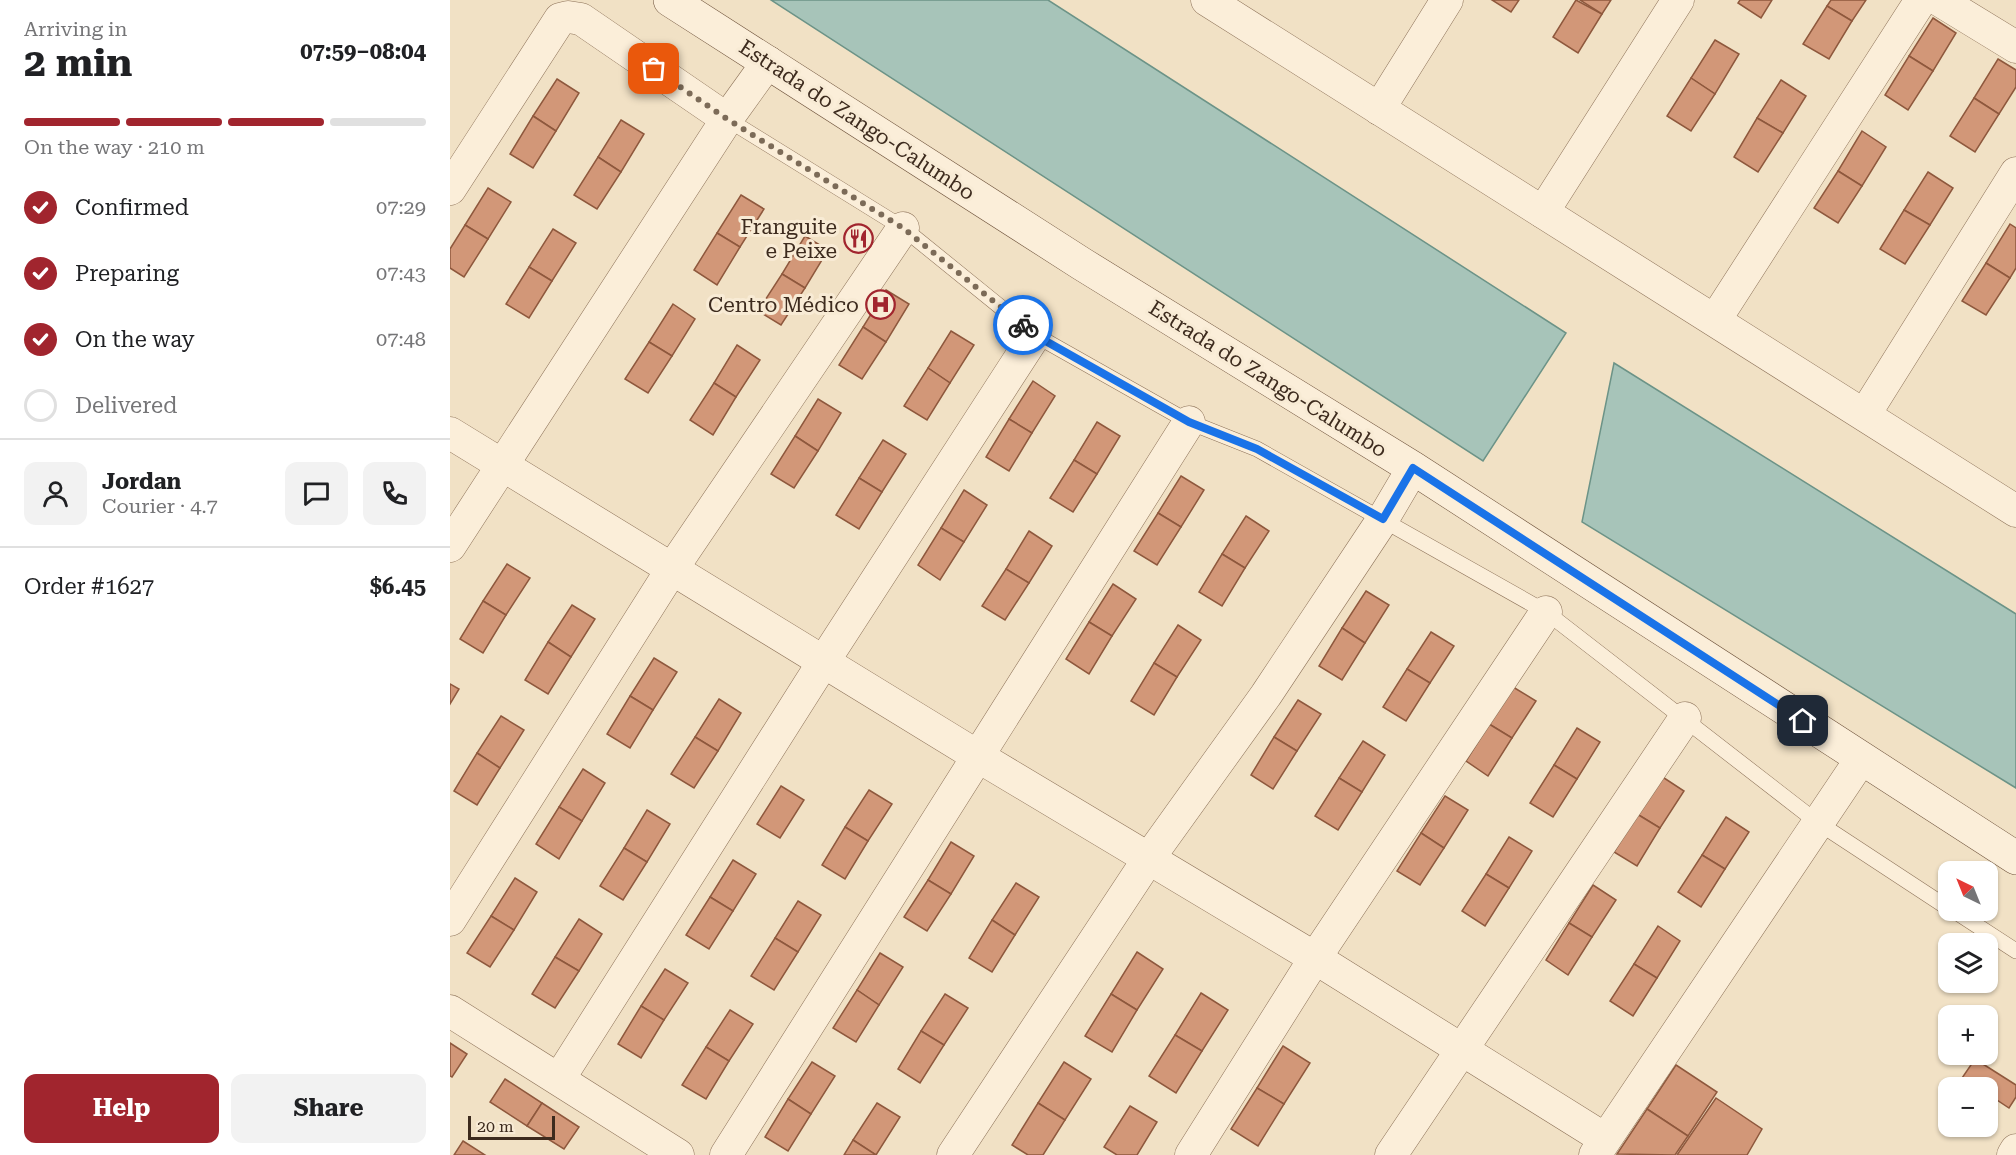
<!DOCTYPE html>
<html lang="en">
<head>
<meta charset="utf-8">
<style>
  :root { --surface:#fff; --page:#f2f2f2; --text:#202124; --muted:#757577; --line:#e0e0e0; --accent:#a1252e }
  body { margin:0; font-family:"Roboto Serif",serif; background:var(--page); color:var(--text); height:100vh; display:flex; flex-direction:column; font-size:22px; white-space:nowrap }
  * { box-sizing:border-box; margin:0 }
  p { font-size:20px; color:var(--muted) }
  .icon { flex:none; width:33px; height:33px; fill:none; stroke:currentColor; stroke-width:2; stroke-linecap:round; stroke-linejoin:round }
  .map { position:relative; flex:1; overflow:hidden }
  .side { display:flex; flex-direction:column; background:var(--surface); width:450px }
  .side>* { flex:none }
  .needle { width:39px; rotate:317deg }
  .controls { position:absolute; left:1488px; top:861px; display:grid; gap:12px }
  .controls a { display:grid; place-items:center; width:60px; height:60px; border-radius:12px; background:var(--surface); box-shadow:0 2px 4px #0004; font-size:30px }
  .scale { position:absolute; left:18px; bottom:15px; width:87px; box-sizing:border-box; padding-left:6px; border:3px solid #3d2b1e; border-top:0; font-size:16px; line-height:21px; white-space:nowrap; color:#3d2b1e; -webkit-text-stroke:4px #f8ebd5; paint-order:stroke }
  .pin { position:absolute; display:grid; place-items:center; width:51px; height:51px; color:#fff; margin:-26px; border-radius:12px; box-shadow:0 3px 9px #0006 }
  .courier { position:absolute; display:grid; place-items:center; width:60px; height:60px; margin:-30px; border:4px solid #1a73e8; border-radius:50%; background:#fff; color:#222; box-shadow:0 2px 8px #0007 }
  .summary em { font-style:normal; font-weight:700 }
  .summary div { display:flex; flex-direction:column-reverse }
  .summary { display:flex; align-items:center; justify-content:space-between; height:102px; padding:0 24px }
  h1 { font-size:39px; font-weight:700; line-height:45px }
  .bar { display:grid; grid-template-columns:repeat(4,1fr); gap:9px 6px; align-content:center; height:72px; padding:0 24px }
  .bar i { height:8px; border-radius:4px; background:var(--line) }
  .bar .selected { background:var(--accent) }
  .bar p { grid-column:span 4 }
  .line { display:flex; align-items:center; gap:15px; padding:0 24px; border-top:2px solid var(--line) }
  .line div { flex:1 }
  .round { display:grid; place-items:center; flex:none; width:63px; height:63px; border-radius:12px; background:var(--page) }
  ol { padding:0 24px; list-style:none }
  li { display:flex; align-items:center; gap:18px; height:66px }
  li p { margin-inline-start:auto }
  li .icon { padding:6px; border-radius:50%; background:var(--accent); color:#fff; stroke-width:4 }
  li:last-child { color:var(--muted) }
  li i { width:33px; height:33px; border:3px solid var(--line); border-radius:50% }
  .action { display:flex; gap:12px; margin-top:auto; padding:12px 24px }
  .action a { flex:1; height:69px; border-radius:12px; background:var(--accent); color:#fff; font-size:24px; font-weight:700; line-height:69px; text-align:center }
  .action a+a { background:var(--page); color:var(--text) }
  main { display:flex; flex:1; min-height:0 }
  .map>svg:first-child { display:block }
  .water { fill:#a7c4b9; stroke:#6c9387; stroke-width:1.5 }
  .building { fill:#d29778; stroke:#8e583d; stroke-width:1.5 }
  .lines { fill:none; stroke-linecap:round; stroke-linejoin:round }
  .service-casing { stroke:#8d7259; stroke-width:16 }
  .minor-casing { stroke:#8d7259; stroke-width:33 }
  .secondary-casing { stroke:#6f533c; stroke-width:34 }
  .service { stroke:#fbeed9; stroke-width:15 }
  .minor { stroke:#fbeed9; stroke-width:32 }
  .secondary { stroke:#fbeed9; stroke-width:33 }
  .done { stroke:#7c6b58; stroke-width:6; stroke-dasharray:0 10.8 }
  .route { stroke:#1a73e8; stroke-width:8 }
  .labels { text-anchor:middle; stroke-width:6; stroke-linejoin:round; paint-order:stroke }
  .street-label { font-size:21px; fill:#3d2b1e; stroke:#f8ebd5 }
  .poi-label { font-size:21px; fill:#3d2b1e; stroke:#f8ebd5; text-anchor:end }
</style>
</head>
<body>
<main>
<section class="side">
<div class="summary"><div><h1>2 min</h1><p>Arriving in</p></div><em>07:59–08:04</em></div>
<div class="bar"><i class="selected"></i><i class="selected"></i><i class="selected"></i><i></i><p>On the way · 210 m</p></div>
<ol>
<li><svg class="icon" aria-label="check" viewBox="0 0 24 24"><path d="M5 12l5 5 9-10"/></svg>Confirmed<p>07:29</p></li>
<li><svg class="icon" aria-label="check" viewBox="0 0 24 24"><path d="M5 12l5 5 9-10"/></svg>Preparing<p>07:43</p></li>
<li><svg class="icon" aria-label="check" viewBox="0 0 24 24"><path d="M5 12l5 5 9-10"/></svg>On the way<p>07:48</p></li>
<li><i></i>Delivered</li>
</ol>
<div class="line" style="height:108px"><a class="round"><svg class="icon" aria-label="person" viewBox="0 0 24 24"><circle cx="12" cy="8" r="4"/><path d="M4 21q1-7 8-7t8 7"/></svg></a><div><b>Jordan</b><p>Courier · 4.7</p></div><a class="round"><svg class="icon" aria-label="chat" viewBox="0 0 24 24"><path d="M4 5h16v11H9l-5 4z"/></svg></a><a class="round"><svg class="icon" aria-label="phone" viewBox="0 0 24 24"><path d="M5 4h4l2 5-3 2q2 4 5 5l2-3 5 2v4C11 20 4 13 5 4z"/></svg></a></div>
<div class="line" style="height:78px"><div>Order #1627</div><b>$6.45</b></div>
<div class="action"><a>Help</a><a>Share</a></div>
</section>
<div class="map">
<svg width="1566" height="1155" viewBox="0 0 1566 1155">
  <rect width="100%" height="100%" fill="#f1e1c5"/>
  <g class="water">
    <polygon points="321,0 598,0 1116,333 1033,461"/>
    <polygon points="1164,363 1566,614 1566,788 1132,522"/>
  </g>
  <g class="building">
    <polygon points="1042,0 1069,0 1061,12"/>
    <polygon points="1126,0 1152,14 1128,53 1103,37"/>
    <polygon points="1130,0 1161,0 1152,14"/>
    <polygon points="1290,0 1322,0 1311,18 1288,3"/>
    <polygon points="1381,0 1416,0 1402,21 1377,6"/>
    <polygon points="1377,6 1402,21 1379,59 1353,44"/>
    <polygon points="1483,18 1506,33 1483,71 1459,56"/>
    <polygon points="1265,40 1289,54 1265,94 1241,78"/>
    <polygon points="1459,56 1483,71 1458,110 1435,95"/>
    <polygon points="1548,59 1566,70 1566,87 1549,114 1524,98"/>
    <polygon points="1241,78 1265,94 1241,131 1217,116"/>
    <polygon points="107,79 129,93 106,131 83,116"/>
    <polygon points="1331,80 1356,96 1333,133 1307,118"/>
    <polygon points="1524,98 1549,114 1525,152 1500,136"/>
    <polygon points="83,116 106,131 83,168 60,154"/>
    <polygon points="1307,118 1333,133 1308,172 1284,157"/>
    <polygon points="171,120 194,134 171,172 148,157"/>
    <polygon points="1412,131 1436,147 1412,186 1388,171"/>
    <polygon points="148,157 171,172 147,209 124,195"/>
    <polygon points="1388,171 1412,186 1388,223 1364,208"/>
    <polygon points="1478,172 1503,188 1480,225 1454,210"/>
    <polygon points="38,188 61,202 38,239 15,225"/>
    <polygon points="291,195 314,209 290,247 267,233"/>
    <polygon points="1454,210 1480,225 1455,264 1430,249"/>
    <polygon points="1560,224 1566,228 1566,268 1560,278 1536,263"/>
    <polygon points="15,225 38,239 14,277 0,268 0,249"/>
    <polygon points="103,229 126,243 102,281 79,267"/>
    <polygon points="267,233 290,247 267,285 244,270"/>
    <polygon points="355,236 378,250 355,288 332,274"/>
    <polygon points="1536,263 1560,278 1536,315 1512,301"/>
    <polygon points="79,267 102,281 79,318 56,304"/>
    <polygon points="332,274 355,288 331,325 308,311"/>
    <polygon points="436,290 459,304 436,342 413,327"/>
    <polygon points="223,304 245,319 222,356 199,342"/>
    <polygon points="413,327 436,342 412,379 389,365"/>
    <polygon points="501,331 524,345 500,383 478,368"/>
    <polygon points="199,342 222,356 198,393 175,379"/>
    <polygon points="287,345 310,360 286,397 264,383"/>
    <polygon points="478,368 500,383 477,420 454,406"/>
    <polygon points="583,381 605,396 582,433 559,419"/>
    <polygon points="264,383 286,397 263,435 240,420"/>
    <polygon points="368,399 391,413 368,451 345,436"/>
    <polygon points="559,419 582,433 559,471 536,457"/>
    <polygon points="647,422 670,436 647,474 624,460"/>
    <polygon points="345,436 368,451 344,488 321,474"/>
    <polygon points="433,440 456,454 432,492 409,478"/>
    <polygon points="624,460 647,474 623,512 600,498"/>
    <polygon points="731,476 754,490 731,527 708,513"/>
    <polygon points="409,478 432,492 409,529 386,515"/>
    <polygon points="514,490 537,505 514,542 491,528"/>
    <polygon points="708,513 731,527 707,565 684,551"/>
    <polygon points="796,516 819,531 795,568 772,554"/>
    <polygon points="491,528 514,542 490,580 468,565"/>
    <polygon points="579,531 602,546 579,583 556,569"/>
    <polygon points="772,554 795,568 772,606 749,592"/>
    <polygon points="57,564 80,578 56,615 33,601"/>
    <polygon points="556,569 579,583 555,620 532,606"/>
    <polygon points="663,584 686,599 662,636 639,622"/>
    <polygon points="916,591 939,605 915,643 892,628"/>
    <polygon points="33,601 56,615 33,653 10,639"/>
    <polygon points="122,605 145,619 121,657 98,642"/>
    <polygon points="639,622 662,636 639,674 616,659"/>
    <polygon points="728,625 751,640 727,677 704,663"/>
    <polygon points="892,628 915,643 892,680 869,666"/>
    <polygon points="981,632 1004,646 980,683 957,669"/>
    <polygon points="98,642 121,657 98,694 75,680"/>
    <polygon points="204,658 227,672 203,710 180,696"/>
    <polygon points="704,663 727,677 704,715 681,701"/>
    <polygon points="957,669 980,683 956,721 933,707"/>
    <polygon points="0,684 9,689 0,704"/>
    <polygon points="1063,687 1086,701 1062,738 1039,724"/>
    <polygon points="180,696 203,710 180,748 157,734"/>
    <polygon points="269,699 291,713 268,751 245,737"/>
    <polygon points="848,700 871,714 847,751 824,737"/>
    <polygon points="51,716 74,730 50,768 27,753"/>
    <polygon points="1039,724 1062,738 1038,776 1016,761"/>
    <polygon points="1127,728 1150,742 1127,779 1104,765"/>
    <polygon points="245,737 268,751 244,788 221,774"/>
    <polygon points="824,737 847,751 823,789 801,775"/>
    <polygon points="913,741 935,755 912,792 889,778"/>
    <polygon points="27,753 50,768 27,805 4,791"/>
    <polygon points="1104,765 1127,779 1103,817 1080,803"/>
    <polygon points="133,769 155,783 132,821 109,807"/>
    <polygon points="1211,776 1234,791 1210,828 1187,814"/>
    <polygon points="889,778 912,792 888,830 865,816"/>
    <polygon points="331,786 354,800 330,838 307,824"/>
    <polygon points="419,790 442,804 418,841 395,827"/>
    <polygon points="995,796 1018,810 994,848 971,833"/>
    <polygon points="109,807 132,821 109,859 86,844"/>
    <polygon points="197,810 220,824 197,862 174,848"/>
    <polygon points="1187,814 1210,828 1187,866 1164,852"/>
    <polygon points="1276,817 1299,832 1275,869 1252,855"/>
    <polygon points="395,827 418,841 395,879 372,865"/>
    <polygon points="971,833 994,848 970,885 947,871"/>
    <polygon points="1059,837 1082,851 1059,888 1036,874"/>
    <polygon points="501,842 524,856 501,894 478,880"/>
    <polygon points="174,848 197,862 173,900 150,886"/>
    <polygon points="1252,855 1275,869 1251,907 1228,892"/>
    <polygon points="283,860 306,874 283,911 260,897"/>
    <polygon points="1036,874 1059,888 1035,926 1012,911"/>
    <polygon points="65,878 87,892 64,930 41,916"/>
    <polygon points="478,880 501,894 477,931 454,917"/>
    <polygon points="566,883 589,897 565,935 542,920"/>
    <polygon points="1143,885 1166,900 1142,937 1119,923"/>
    <polygon points="260,897 283,911 259,949 236,935"/>
    <polygon points="348,901 371,915 348,952 325,938"/>
    <polygon points="41,916 64,930 40,967 17,953"/>
    <polygon points="129,919 152,934 129,971 105,957"/>
    <polygon points="542,920 565,935 542,972 519,958"/>
    <polygon points="1119,923 1142,937 1118,975 1096,960"/>
    <polygon points="1208,926 1230,941 1207,978 1184,964"/>
    <polygon points="325,938 348,952 324,990 301,976"/>
    <polygon points="687,952 713,969 687,1010 661,994"/>
    <polygon points="430,953 453,967 429,1005 407,990"/>
    <polygon points="105,957 129,971 105,1008 82,994"/>
    <polygon points="1184,964 1207,978 1183,1016 1160,1001"/>
    <polygon points="215,969 238,983 214,1020 191,1006"/>
    <polygon points="407,990 429,1005 406,1042 383,1028"/>
    <polygon points="751,993 778,1010 752,1051 725,1035"/>
    <polygon points="495,994 518,1008 494,1045 471,1031"/>
    <polygon points="661,994 687,1010 662,1052 635,1036"/>
    <polygon points="191,1006 214,1020 191,1058 168,1044"/>
    <polygon points="280,1010 303,1024 279,1061 256,1047"/>
    <polygon points="471,1031 494,1045 470,1083 448,1069"/>
    <polygon points="725,1035 752,1051 726,1093 699,1076"/>
    <polygon points="0,1043 17,1054 2,1077 0,1076"/>
    <polygon points="833,1046 860,1063 834,1104 807,1088"/>
    <polygon points="256,1047 279,1061 256,1099 232,1085"/>
    <polygon points="1525,1059 1566,1085 1566,1097 1559,1108 1538,1094 1538,1088 1528,1088 1512,1078"/>
    <polygon points="362,1062 385,1076 361,1114 338,1099"/>
    <polygon points="614,1062 641,1079 615,1120 588,1103"/>
    <polygon points="1226,1065 1267,1092 1238,1136 1197,1109"/>
    <polygon points="55,1079 92,1103 77,1126 40,1102"/>
    <polygon points="807,1088 834,1104 808,1146 781,1129"/>
    <polygon points="1266,1098 1312,1129 1297,1155 1227,1155"/>
    <polygon points="338,1099 361,1114 338,1151 315,1137"/>
    <polygon points="92,1103 129,1127 114,1149 77,1126"/>
    <polygon points="427,1103 450,1117 426,1155 403,1140"/>
    <polygon points="588,1103 615,1120 593,1155 578,1155 562,1145"/>
    <polygon points="680,1106 707,1122 687,1155 667,1155 654,1147"/>
    <polygon points="1197,1109 1238,1136 1225,1155 1167,1154"/>
    <polygon points="403,1140 426,1155 394,1155"/>
    <polygon points="13,1141 35,1155 4,1155"/>
  </g>
  <g class="lines">
    <defs>
      <g id="service">
        <polyline points="277,119 453,228 585,335 739,422 807,449 1096,612 1367,822 1498,908"/>
        <polyline points="1503,910 1566,951"/>
      </g>
      <g id="minor">
        <polyline points="757,0 1566,511"/>
        <polyline points="1489,0 1566,47"/>
        <polyline points="929,109 997,0"/>
        <polyline points="0,189 110,19 118,17 131,19 277,119"/>
        <polyline points="1093,212 1228,0"/>
        <polyline points="1265,320 1471,0"/>
        <polyline points="1415,414 1566,173"/>
        <polyline points="0,433 529,757 865,958 1155,1139"/>
        <polyline points="0,546 277,119 318,62"/>
        <polyline points="0,920 222,569 453,228"/>
        <polyline points="0,1011 228,1155"/>
        <polyline points="109,1079 374,661 585,335"/>
        <polyline points="276,1155 739,422"/>
        <polyline points="503,1155 699,858 816,695 933,519 963,468"/>
        <polyline points="741,1155 865,958 1096,612"/>
        <polyline points="941,1155 1235,718"/>
        <polyline points="1145,1155 1411,759"/>
        <polyline points="1563,1155 1566,1150"/>
      </g>
      <polyline id="secondary" points="220,0 632,264 963,468 1566,858"/>
    </defs>
    <use href="#service" class="service-casing"/>
    <use href="#minor" class="minor-casing"/>
    <use href="#secondary" class="secondary-casing"/>
    <use href="#service" class="service"/>
    <use href="#minor" class="minor"/>
    <use href="#secondary" class="secondary"/>
  </g>
  <g class="lines">
    <polyline class="done" points="204,69 277,119 453,228 573,325"/>
    <polyline class="route" points="573,325 585,335 739,422 807,449 933,519 963,468 1353,721"/>
  </g>
  <defs>
    <symbol id="restaurant-ring" viewBox="-11 -11 22 22"><circle r="9.5" fill="#f8ebd5" stroke="#a1252e" stroke-width="1.5"/><path d="M-5-6h1v4h1v-4h1v4h1v-4h1v5L-1.5 .5V6h-2V.5L-5-1ZM5-6V6H3V1.5H1.5Q1.5-4 5-6Z" fill="#a1252e"/></symbol>
    <symbol id="hospital-ring" viewBox="-11 -11 22 22"><circle r="9.5" fill="#f8ebd5" stroke="#a1252e" stroke-width="1.5"/><path d="M-5-5h3v3.5h4V-5h3V5h-3V1.5h-4V5h-3Z" fill="#a1252e"/></symbol>
  </defs>
  <g fill-rule="evenodd">
    <use href="#restaurant-ring" x="392" y="222" width="33" height="33"/>
    <use href="#hospital-ring" x="414" y="288" width="33" height="33"/>
  </g>
  <g class="labels">
    <g class="street-label">
      <text transform="translate(407 120) rotate(33)" y="7">Estrada do Zango-Calumbo</text>
      <text transform="translate(818 379) rotate(32)" y="7">Estrada do Zango-Calumbo</text>
    </g>
    <g class="poi-label">
      <text x="387" y="234">Franguite<tspan x="387" dy="24">e Peixe</tspan></text>
      <text x="409" y="312">Centro Médico</text>
    </g>
  </g>
</svg>
<div class="controls">
<a><svg class="needle" viewBox="-14 -14 28 28"><path d="M0-13l5 13h-10z" fill="#e53935"/><path d="M0 13l5-13h-10z" fill="#757577"/></svg></a>
<a><svg class="icon" aria-label="layers" viewBox="0 0 24 24"><path d="M12 4l9 5-9 5-9-5zM3 14l9 5 9-5"/></svg></a>
<a>+</a>
<a>−</a>
</div>
<div class="scale">20 m</div>
<div class="pin" style="left:204px;top:69px;background:#ea580c"><svg class="icon" aria-label="bag" viewBox="0 0 24 24"><path d="M5 8h14l-1 12H6zM9 8a3 3 0 0 1 6 0"/></svg></div>
<div class="pin" style="left:1353px;top:721px;background:#1f2937"><svg class="icon" aria-label="home" viewBox="0 0 24 24"><path d="M3 11l9-7 9 7M6 9v11h12V9"/></svg></div>
<div class="courier" style="left:573px;top:325px"><svg class="icon" aria-label="bike" viewBox="0 0 24 24"><circle cx="6" cy="16" r="4"/><circle cx="18" cy="16" r="4"/><path d="M6 16l4-8h5l3 8M10 8l3 8H6M13 5h3"/></svg></div>
</div>
</main>
</body>
</html>
